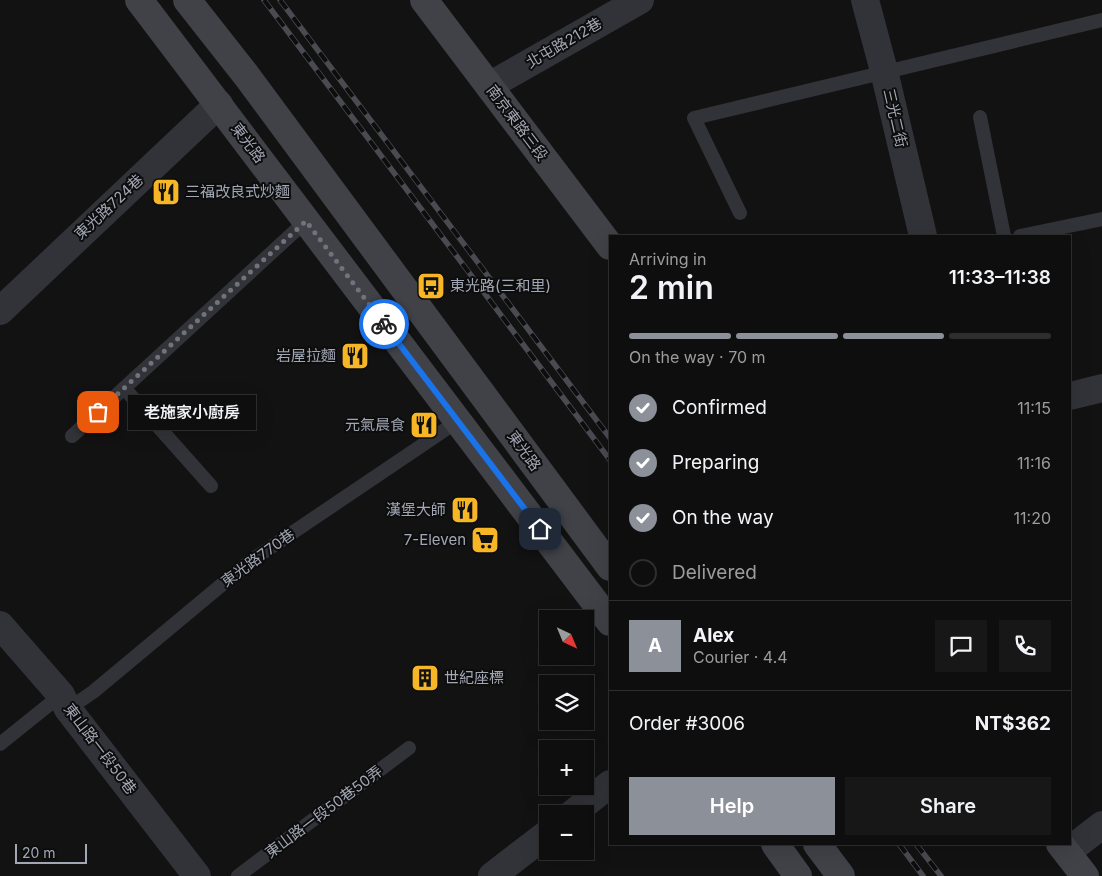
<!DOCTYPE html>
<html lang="en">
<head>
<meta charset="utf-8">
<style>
  :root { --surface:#0e0e0e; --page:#171717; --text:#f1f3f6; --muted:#9b9c9e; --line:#2e2e2e; --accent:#8c9099 }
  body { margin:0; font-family:Inter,"Noto Sans TC",sans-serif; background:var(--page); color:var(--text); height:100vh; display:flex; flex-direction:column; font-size:19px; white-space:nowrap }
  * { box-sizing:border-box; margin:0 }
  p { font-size:16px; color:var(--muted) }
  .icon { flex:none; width:28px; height:28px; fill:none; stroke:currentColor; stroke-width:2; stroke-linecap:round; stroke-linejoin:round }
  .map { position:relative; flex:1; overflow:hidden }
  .details { position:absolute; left:609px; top:235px; width:462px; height:610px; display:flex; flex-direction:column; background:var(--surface); border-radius:0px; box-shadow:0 5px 20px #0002,0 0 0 1px var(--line) }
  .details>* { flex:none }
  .needle { width:32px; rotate:136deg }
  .tools { position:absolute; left:539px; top:610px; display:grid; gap:10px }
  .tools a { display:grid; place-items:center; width:55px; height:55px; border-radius:0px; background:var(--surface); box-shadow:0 5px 20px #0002,0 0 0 1px var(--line); font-size:25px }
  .scale { position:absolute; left:15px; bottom:12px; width:72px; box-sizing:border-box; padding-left:5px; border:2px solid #a2a7b4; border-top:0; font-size:14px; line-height:18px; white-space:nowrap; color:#a2a7b4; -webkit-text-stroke:4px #0d0d0e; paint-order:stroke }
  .pin { position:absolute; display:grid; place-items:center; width:42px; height:42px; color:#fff; margin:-21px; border-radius:10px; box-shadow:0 2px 8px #0006 }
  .courier { position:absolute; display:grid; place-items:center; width:50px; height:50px; margin:-25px; border:4px solid #1a73e8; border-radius:50%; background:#fff; color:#222; box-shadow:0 1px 6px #0007 }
  .bubble { position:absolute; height:35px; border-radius:0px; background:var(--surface); box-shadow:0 5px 20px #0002,0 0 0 1px var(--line); font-size:16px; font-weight:600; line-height:35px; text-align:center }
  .headline em { font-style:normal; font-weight:600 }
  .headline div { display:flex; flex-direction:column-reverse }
  .headline { display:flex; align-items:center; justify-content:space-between; height:85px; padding:0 20px }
  h1 { font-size:32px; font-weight:600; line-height:38px }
  .bar { display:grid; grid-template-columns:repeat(4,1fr); gap:8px 5px; align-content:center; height:60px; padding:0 20px }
  .bar i { height:6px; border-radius:4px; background:var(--line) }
  .bar .on { background:var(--accent) }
  .bar p { grid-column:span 4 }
  .line { display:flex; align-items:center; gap:12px; padding:0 20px; border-top:1px solid var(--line) }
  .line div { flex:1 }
  .round { display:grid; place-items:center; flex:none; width:52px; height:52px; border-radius:0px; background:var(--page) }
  ol { padding:0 20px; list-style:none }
  li { display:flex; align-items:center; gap:15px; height:55px }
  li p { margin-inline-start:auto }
  li .icon { padding:5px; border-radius:50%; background:var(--accent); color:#fff; stroke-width:4 }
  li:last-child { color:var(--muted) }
  li i { width:28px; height:28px; border:2px solid var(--line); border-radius:50% }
  .primary-button { display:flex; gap:10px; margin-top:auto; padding:10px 20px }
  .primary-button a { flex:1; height:58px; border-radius:0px; background:var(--accent); color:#fff; font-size:20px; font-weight:600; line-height:58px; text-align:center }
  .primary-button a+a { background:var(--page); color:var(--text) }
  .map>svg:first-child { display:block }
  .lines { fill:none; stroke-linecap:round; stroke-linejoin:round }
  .lane { stroke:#323338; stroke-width:14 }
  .street { stroke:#323338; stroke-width:28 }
  .secondary { stroke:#404248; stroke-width:28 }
  .rail-casing { stroke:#494b51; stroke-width:5.5 }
  .rail { stroke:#0d0d0e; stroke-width:4; stroke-dasharray:11; stroke-linecap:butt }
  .done { stroke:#70737c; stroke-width:5; stroke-dasharray:0 9 }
  .route { stroke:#1a73e8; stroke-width:6 }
  .labels { text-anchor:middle; stroke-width:4; stroke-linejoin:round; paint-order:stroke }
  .street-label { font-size:15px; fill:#a2a7b4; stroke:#0d0d0e }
  .poi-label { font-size:15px; fill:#a2a7b4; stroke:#0d0d0e; text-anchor:end }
</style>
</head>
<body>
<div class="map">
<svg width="1102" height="876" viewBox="0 0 1102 876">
  <rect width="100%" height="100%" fill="#121213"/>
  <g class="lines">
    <g class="lane">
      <polyline points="980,117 1004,236"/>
      <polyline points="740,213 694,118 1102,20"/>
      <polyline points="1020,236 1102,219"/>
      <polyline points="124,388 211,486"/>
      <polyline points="72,436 306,221"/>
      <polyline points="68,709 93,692 249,562 458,421"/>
      <polyline points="0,744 61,695"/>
      <polyline points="238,876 409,748"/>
    </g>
    <g class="street">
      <polyline points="865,0 884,71 923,236"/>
      <polyline points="489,86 640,0"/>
      <polyline points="0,311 219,104"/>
      <polyline points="1070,396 1102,388"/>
      <polyline points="0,625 61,695 68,709 197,876"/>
      <polyline points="572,814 610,784"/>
      <polyline points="1067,852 1102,825"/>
      <polyline points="492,876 548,833"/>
    </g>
    <g class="secondary">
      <polyline points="139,0 610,622"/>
      <polyline points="187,0 246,75 610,567"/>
      <polyline points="424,0 610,246"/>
      <polyline points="775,844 798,876"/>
      <polyline points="817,844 841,876"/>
      <polyline points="1060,844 1085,876"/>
    </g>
    <defs>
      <g id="rail">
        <polyline points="264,0 610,460"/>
        <polyline points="280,0 610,438"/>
        <polyline points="899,844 923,876"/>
        <polyline points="916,844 941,876"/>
      </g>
    </defs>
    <use href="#rail" class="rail-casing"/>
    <use href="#rail" class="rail"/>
  </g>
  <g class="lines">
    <polyline class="done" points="98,412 306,221 384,324"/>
    <polyline class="route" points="384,324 540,529"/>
  </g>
  <defs>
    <symbol id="restaurant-square" viewBox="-11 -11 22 22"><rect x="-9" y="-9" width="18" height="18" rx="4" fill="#f7b626" stroke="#0d0d0e"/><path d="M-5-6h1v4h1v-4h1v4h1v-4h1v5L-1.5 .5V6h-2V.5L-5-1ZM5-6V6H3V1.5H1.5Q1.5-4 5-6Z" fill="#111"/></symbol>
    <symbol id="bus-square" viewBox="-11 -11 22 22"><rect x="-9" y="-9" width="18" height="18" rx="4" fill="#f7b626" stroke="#0d0d0e"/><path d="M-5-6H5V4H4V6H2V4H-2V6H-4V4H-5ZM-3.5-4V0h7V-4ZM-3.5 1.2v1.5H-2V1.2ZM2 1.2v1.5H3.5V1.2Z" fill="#111"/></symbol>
    <symbol id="supermarket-square" viewBox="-11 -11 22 22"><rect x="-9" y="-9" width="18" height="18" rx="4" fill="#f7b626" stroke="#0d0d0e"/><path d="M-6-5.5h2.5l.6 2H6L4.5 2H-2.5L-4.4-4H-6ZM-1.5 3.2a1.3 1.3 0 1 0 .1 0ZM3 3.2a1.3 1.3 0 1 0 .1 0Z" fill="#111"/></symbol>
    <symbol id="building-square" viewBox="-11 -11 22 22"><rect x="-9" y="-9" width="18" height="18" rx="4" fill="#f7b626" stroke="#0d0d0e"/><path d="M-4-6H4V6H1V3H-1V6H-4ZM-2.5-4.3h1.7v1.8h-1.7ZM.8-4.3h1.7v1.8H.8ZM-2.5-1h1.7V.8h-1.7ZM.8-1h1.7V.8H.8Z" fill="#111"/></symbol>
  </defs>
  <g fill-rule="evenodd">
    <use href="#restaurant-square" x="150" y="176" width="32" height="32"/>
    <use href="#bus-square" x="415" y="270" width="32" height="32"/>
    <use href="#restaurant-square" x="339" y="340" width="32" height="32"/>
    <use href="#restaurant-square" x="408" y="409" width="32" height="32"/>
    <use href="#restaurant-square" x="449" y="494" width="32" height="32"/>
    <use href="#supermarket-square" x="469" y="524" width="32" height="32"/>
    <use href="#building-square" x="409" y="662" width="32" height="32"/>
  </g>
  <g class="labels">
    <g class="street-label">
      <text transform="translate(564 43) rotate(-30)" y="5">北屯路212巷</text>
      <text transform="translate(895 118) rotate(77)" y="5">三光二街</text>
      <text transform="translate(517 123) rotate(53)" y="5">南京東路三段</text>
      <text transform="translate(248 143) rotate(53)" y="5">東光路</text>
      <text transform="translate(109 207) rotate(-43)" y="5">東光路724巷</text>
      <text transform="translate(524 451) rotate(54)" y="5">東光路</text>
      <text transform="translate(258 558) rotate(-36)" y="5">東光路770巷</text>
      <text transform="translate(100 749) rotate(53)" y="5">東山路一段50巷</text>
      <text transform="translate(324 812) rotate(-37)" y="5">東山路一段50巷50弄</text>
    </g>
    <g class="poi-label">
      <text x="185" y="197" text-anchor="start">三福改良式炒麵</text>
      <text x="450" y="291" text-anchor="start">東光路(三和里)</text>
      <text x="336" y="361">岩屋拉麵</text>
      <text x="405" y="430">元氣晨食</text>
      <text x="446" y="515">漢堡大師</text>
      <text x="466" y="545">7-Eleven</text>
      <text x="444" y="683" text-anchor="start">世紀座標</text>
    </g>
  </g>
</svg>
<div class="tools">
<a><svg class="needle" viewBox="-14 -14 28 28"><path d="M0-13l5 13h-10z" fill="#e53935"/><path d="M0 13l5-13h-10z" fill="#9b9c9e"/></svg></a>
<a><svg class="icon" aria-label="layers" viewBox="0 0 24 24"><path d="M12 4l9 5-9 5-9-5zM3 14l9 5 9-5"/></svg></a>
<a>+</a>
<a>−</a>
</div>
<div class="scale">20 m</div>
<div class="pin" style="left:98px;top:412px;background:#ea580c"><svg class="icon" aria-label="bag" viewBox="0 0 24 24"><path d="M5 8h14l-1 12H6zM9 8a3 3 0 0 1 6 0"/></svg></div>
<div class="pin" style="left:540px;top:529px;background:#1f2937"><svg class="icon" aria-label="home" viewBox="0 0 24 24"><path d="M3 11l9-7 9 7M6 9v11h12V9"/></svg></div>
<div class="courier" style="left:384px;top:324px"><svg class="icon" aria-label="bike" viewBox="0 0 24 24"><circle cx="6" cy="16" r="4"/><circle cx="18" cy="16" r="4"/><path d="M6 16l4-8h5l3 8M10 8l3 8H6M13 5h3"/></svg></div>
<div class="bubble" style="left:128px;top:395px;width:128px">老施家小廚房</div>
<section class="details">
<div class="headline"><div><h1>2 min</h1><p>Arriving in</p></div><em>11:33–11:38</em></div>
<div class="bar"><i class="on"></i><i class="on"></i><i class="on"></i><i></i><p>On the way · 70 m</p></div>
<ol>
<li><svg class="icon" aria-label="check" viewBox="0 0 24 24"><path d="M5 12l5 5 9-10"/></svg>Confirmed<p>11:15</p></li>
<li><svg class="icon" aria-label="check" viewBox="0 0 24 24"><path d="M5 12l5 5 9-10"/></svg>Preparing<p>11:16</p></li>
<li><svg class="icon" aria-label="check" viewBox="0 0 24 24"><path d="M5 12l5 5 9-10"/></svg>On the way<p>11:20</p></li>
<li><i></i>Delivered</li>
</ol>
<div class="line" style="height:90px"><b class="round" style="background:var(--accent);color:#fff">A</b><div><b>Alex</b><p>Courier · 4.4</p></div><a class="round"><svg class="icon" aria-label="chat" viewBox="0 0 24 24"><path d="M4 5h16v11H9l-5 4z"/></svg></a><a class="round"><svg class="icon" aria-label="phone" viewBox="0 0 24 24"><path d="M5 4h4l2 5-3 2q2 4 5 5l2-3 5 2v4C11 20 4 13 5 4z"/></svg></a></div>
<div class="line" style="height:65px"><div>Order #3006</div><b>NT$362</b></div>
<div class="primary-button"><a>Help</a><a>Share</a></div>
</section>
</div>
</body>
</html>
